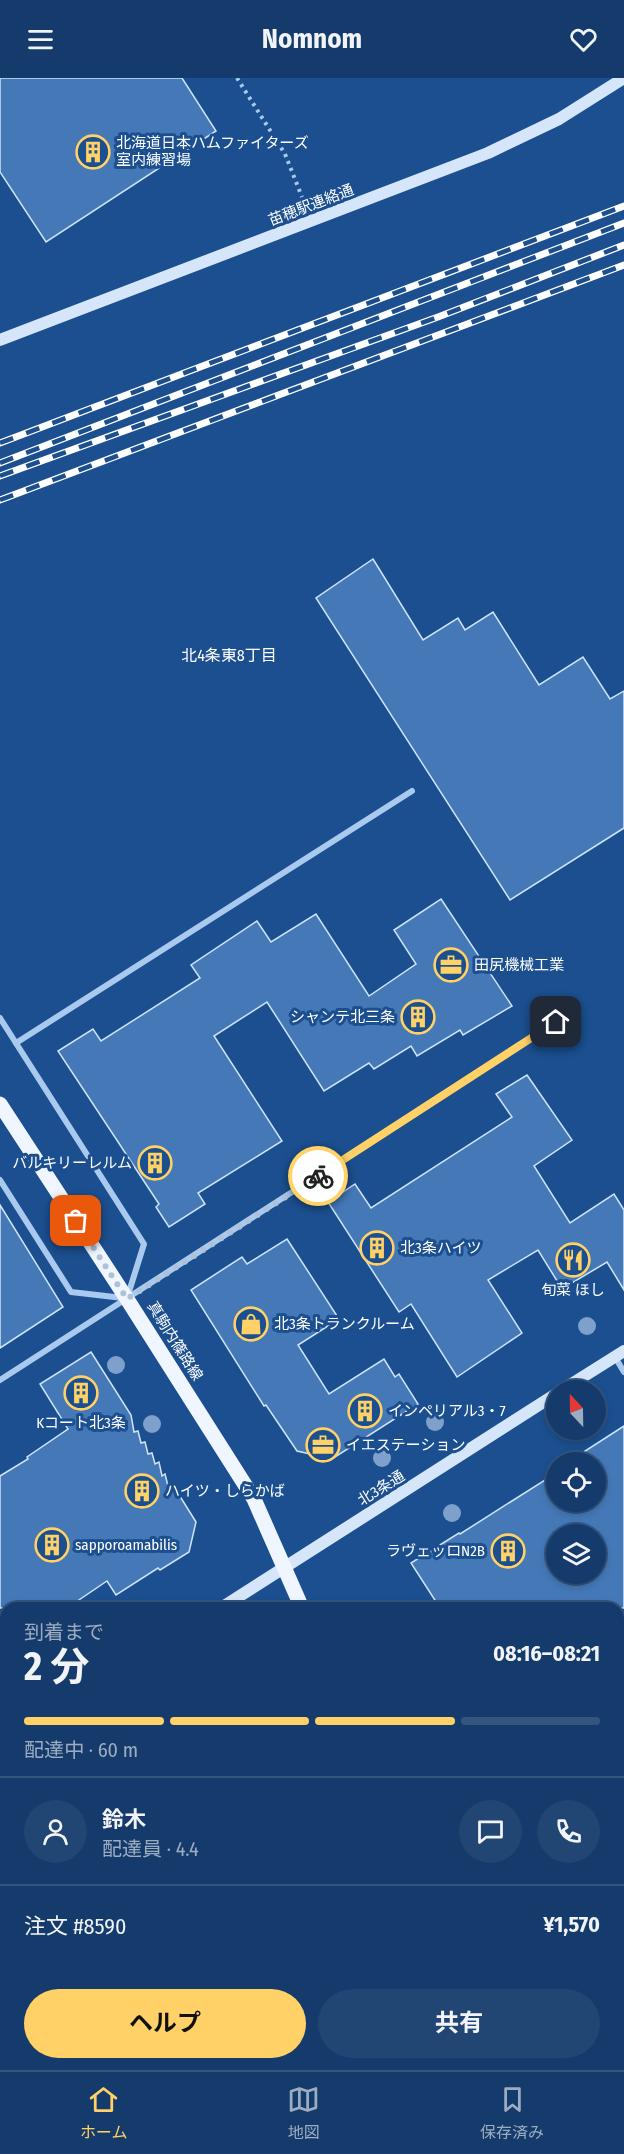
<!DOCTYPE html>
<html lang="ja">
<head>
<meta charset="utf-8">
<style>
  :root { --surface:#143b6b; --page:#214673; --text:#f1f3f6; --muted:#9dadc1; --line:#33557e; --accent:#ffd166 }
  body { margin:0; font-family:"Fira Sans Condensed","Noto Sans JP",sans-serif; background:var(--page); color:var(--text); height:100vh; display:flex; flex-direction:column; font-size:22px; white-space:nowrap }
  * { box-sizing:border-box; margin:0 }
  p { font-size:20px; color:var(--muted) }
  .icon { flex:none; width:33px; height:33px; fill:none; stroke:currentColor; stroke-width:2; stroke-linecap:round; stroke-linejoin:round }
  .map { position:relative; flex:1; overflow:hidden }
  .drawer { position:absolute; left:0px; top:1524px; width:624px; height:468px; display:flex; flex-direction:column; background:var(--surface); border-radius:18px 18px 0 0; box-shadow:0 3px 9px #0003,0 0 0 2px var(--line) }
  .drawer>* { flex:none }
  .needle { width:39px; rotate:338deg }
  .controls { position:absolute; left:546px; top:1302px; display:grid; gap:12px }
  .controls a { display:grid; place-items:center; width:60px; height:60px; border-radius:50%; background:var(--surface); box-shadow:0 3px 9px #0003,0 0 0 2px var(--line); font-size:30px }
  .pin { position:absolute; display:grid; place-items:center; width:51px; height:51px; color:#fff; margin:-26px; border-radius:12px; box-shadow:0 3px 9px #0006 }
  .courier { position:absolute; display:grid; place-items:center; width:60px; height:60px; margin:-30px; border:4px solid #ffd166; border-radius:50%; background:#fff; color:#222; box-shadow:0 2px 8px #0007 }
  .overview em { font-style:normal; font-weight:700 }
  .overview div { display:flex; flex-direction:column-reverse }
  .overview { display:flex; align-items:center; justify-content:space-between; height:102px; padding:0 24px }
  h1 { font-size:39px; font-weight:700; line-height:45px }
  .bar { display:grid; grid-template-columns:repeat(4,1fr); gap:9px 6px; align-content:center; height:72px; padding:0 24px }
  .bar i { height:8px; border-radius:4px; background:var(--line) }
  .bar .on { background:var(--accent) }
  .bar p { grid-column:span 4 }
  .line { display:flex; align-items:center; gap:15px; padding:0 24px; border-top:2px solid var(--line) }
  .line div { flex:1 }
  .round { display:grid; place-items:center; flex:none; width:63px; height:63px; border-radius:32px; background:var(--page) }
  .primary-button { display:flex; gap:12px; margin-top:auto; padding:12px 24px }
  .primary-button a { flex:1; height:69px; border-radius:36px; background:var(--accent); color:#111; font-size:24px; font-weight:700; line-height:69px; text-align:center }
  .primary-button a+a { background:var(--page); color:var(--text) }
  header { display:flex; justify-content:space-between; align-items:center; height:78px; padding:0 24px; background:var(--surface); font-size:27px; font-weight:700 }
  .tab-bar { display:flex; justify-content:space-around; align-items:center; height:84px; border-top:2px solid var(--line); background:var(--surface); font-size:16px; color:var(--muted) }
  .tab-bar a { display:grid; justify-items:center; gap:3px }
  .tab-bar .on { color:var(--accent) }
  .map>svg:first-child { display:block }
  .building { fill:#4478b7; stroke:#cfe3fa; stroke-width:1.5; fill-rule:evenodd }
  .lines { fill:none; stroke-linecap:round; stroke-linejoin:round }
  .path { stroke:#a9c9ee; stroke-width:4; stroke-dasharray:3 4.5; stroke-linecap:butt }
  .street { stroke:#a9c9ee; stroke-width:6 }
  .secondary { stroke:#d6e6fa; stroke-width:12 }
  .primary { stroke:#f0f6ff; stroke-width:15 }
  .rail-casing { stroke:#fff; stroke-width:7 }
  .rail { stroke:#1b4f8f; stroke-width:4.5; stroke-dasharray:14; stroke-linecap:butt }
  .tree { fill:#7ea0ca }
  .done { stroke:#afc1d8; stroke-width:6; stroke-dasharray:0 10.8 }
  .route { stroke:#ffd166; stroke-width:8 }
  .labels { text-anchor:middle; stroke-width:6; stroke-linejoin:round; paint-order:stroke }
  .poi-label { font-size:15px; fill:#fff; stroke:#1b4f8f; text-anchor:start }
  .street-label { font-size:15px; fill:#fff; stroke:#1b4f8f }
  .neighbourhood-label { font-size:16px; fill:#fff; stroke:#1b4f8f }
</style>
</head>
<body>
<header><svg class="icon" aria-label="menu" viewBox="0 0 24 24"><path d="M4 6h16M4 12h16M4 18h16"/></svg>Nomnom<svg class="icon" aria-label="heart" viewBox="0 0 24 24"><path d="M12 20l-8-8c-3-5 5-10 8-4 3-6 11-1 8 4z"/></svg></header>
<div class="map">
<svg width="624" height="1992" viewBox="0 0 624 1992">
  <rect width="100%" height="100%" fill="#1b4f8f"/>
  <g class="building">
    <polygon points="0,0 182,0 216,53 46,164 0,94"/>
    <polygon points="373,481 423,562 458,540 465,552 493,534 539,607 583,579 610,621 624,613 624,750 510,822 316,520"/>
    <polygon points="441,821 512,928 463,957 460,952 417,978 411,968 374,991 369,985 324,1013 267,924 214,958 282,1063 198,1115 205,1126 169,1149 156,1129 159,1126 58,973 93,951 101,963 200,900 191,887 257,843 271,864 316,836 369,918 416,886 394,852"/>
    <polygon points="527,997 572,1062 534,1088 570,1145 614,1116 624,1132 624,1212 607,1184 562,1211 538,1172 488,1202 522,1255 457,1299 411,1226 399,1234 328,1124 355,1106 371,1130 512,1039 496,1016"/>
    <polygon points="0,1127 63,1229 0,1270"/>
    <polygon points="287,1161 339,1241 298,1267 329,1316 384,1281 395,1299 399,1296 418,1326 332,1381 297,1373 266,1327 264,1328 191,1212 242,1179 247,1186"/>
    <polygon points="91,1274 131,1337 134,1354 138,1353 141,1365 145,1364 148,1376 152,1375 155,1386 159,1384 162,1398 165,1396 168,1408 173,1407 196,1444 189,1474 160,1492 158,1490 116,1517 107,1503 67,1530 0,1530 0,1398 28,1381 27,1379 68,1351 40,1306"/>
    <path d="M624 1348V1530H440L411 1485 459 1455 460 1456 556 1395V1424H596V1384H573L584 1378 582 1375ZM556 1456H596V1496H556Z"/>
  </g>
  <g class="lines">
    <polyline class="path" points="237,0 285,76 302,119"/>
    <g class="street">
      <polyline points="0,940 144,1166 128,1217"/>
      <polyline points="16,965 412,713"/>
      <polyline points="0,1102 71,1214 123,1220"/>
      <polyline points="615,1279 624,1294"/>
      <polyline points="0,1302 556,944"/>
      <polyline points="618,1598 624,1594"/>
      <polyline points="613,1986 617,1992"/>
    </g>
    <g class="secondary">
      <polyline points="0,262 488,75 559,41 624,0"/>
      <polyline points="562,1312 624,1273"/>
      <polyline points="221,1530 556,1316"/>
      <polyline points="0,1671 6,1667"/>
    </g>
    <g class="primary">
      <polyline points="0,1026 127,1221 254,1421 302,1530"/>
      <polyline points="433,1986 434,1992"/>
    </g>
    <defs>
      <g id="rail">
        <polyline points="0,365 624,128"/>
        <polyline points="0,385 624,145"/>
        <polyline points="0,398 438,239 624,167"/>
        <polyline points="0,422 624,187"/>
      </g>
    </defs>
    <use href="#rail" class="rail-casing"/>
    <use href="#rail" class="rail"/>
  </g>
  <g class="tree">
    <circle cx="587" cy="1248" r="9"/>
    <circle cx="116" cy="1287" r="9"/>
    <circle cx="435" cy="1344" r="9"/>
    <circle cx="152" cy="1346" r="9"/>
    <circle cx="382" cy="1380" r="9"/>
    <circle cx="452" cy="1435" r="9"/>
  </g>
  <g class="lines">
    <polyline class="done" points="76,1143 127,1221 318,1098"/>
    <polyline class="route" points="318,1098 556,944"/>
  </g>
  <defs>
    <symbol id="building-ring" viewBox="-11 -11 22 22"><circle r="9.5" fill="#1b4f8f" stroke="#ffd166" stroke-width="1.5"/><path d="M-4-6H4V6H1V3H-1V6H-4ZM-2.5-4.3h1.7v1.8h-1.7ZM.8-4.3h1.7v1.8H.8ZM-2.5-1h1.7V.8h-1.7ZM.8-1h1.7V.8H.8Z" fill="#ffd166"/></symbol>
    <symbol id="office-ring" viewBox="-11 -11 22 22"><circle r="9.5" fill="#1b4f8f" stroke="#ffd166" stroke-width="1.5"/><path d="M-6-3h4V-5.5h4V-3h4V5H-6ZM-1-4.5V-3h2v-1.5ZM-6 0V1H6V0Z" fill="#ffd166"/></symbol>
    <symbol id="restaurant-ring" viewBox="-11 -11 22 22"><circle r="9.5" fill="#1b4f8f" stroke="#ffd166" stroke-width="1.5"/><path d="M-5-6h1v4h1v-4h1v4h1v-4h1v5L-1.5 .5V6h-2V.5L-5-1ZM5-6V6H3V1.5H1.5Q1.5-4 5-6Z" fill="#ffd166"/></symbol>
    <symbol id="shop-ring" viewBox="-11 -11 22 22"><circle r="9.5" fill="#1b4f8f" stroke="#ffd166" stroke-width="1.5"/><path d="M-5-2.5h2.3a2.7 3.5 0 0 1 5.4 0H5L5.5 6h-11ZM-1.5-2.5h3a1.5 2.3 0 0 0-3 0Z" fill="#ffd166"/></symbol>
  </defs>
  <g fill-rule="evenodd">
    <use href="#building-ring" x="74" y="55" width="38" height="38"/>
    <use href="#office-ring" x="432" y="868" width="38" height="38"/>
    <use href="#building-ring" x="399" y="920" width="38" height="38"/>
    <use href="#building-ring" x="136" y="1066" width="38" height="38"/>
    <use href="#building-ring" x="358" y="1151" width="38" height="38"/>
    <use href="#restaurant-ring" x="554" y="1163" width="38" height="38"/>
    <use href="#shop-ring" x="232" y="1227" width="38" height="38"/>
    <use href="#building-ring" x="62" y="1296" width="38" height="38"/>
    <use href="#building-ring" x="346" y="1314" width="38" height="38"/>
    <use href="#office-ring" x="304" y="1348" width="38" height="38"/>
    <use href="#building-ring" x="123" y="1394" width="38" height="38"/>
    <use href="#building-ring" x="33" y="1448" width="38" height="38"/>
    <use href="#building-ring" x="489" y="1454" width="38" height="38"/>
  </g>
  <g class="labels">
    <g class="poi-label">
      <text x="116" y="70">北海道日本ハムファイターズ<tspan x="116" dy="17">室内練習場</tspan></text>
      <text x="474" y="892">田尻機械工業</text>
      <text x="395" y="944" text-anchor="end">シャンテ北三条</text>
      <text x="132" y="1090" text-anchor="end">バルキリーレルム</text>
      <text x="400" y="1175">北3条ハイツ</text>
      <text x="573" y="1217" text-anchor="middle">旬菜 ほし</text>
      <text x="274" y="1251">北3条トランクルーム</text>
      <text x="388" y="1338">インペリアル3・7</text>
      <text x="81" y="1350" text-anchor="middle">Kコート北3条</text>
      <text x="346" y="1372">イエステーション</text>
      <text x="165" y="1418">ハイツ・しらかば</text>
      <text x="75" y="1472">sapporoamabilis</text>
      <text x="485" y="1478" text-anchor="end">ラヴェッロN2B</text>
    </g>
    <g class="street-label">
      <text transform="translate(311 127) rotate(-21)" y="5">苗穂駅連絡通</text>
      <text transform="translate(175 1263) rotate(58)" y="5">真駒内篠路線</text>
      <text transform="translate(381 1410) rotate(-32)" y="5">北3条通</text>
    </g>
    <g class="neighbourhood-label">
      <text x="229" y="583">北4条東8丁目</text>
    </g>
  </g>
</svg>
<div class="controls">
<a><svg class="needle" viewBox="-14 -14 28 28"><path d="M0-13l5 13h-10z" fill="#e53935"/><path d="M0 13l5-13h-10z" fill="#9dadc1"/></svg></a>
<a><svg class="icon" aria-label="locate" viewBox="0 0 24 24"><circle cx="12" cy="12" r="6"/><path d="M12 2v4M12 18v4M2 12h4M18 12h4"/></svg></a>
<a><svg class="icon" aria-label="layers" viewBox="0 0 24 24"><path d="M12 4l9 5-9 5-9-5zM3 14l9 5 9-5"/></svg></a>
</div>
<div class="pin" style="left:76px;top:1143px;background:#ea580c"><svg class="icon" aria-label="bag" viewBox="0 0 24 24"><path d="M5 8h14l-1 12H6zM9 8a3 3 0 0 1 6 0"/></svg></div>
<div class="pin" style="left:556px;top:944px;background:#1f2937"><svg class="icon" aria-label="home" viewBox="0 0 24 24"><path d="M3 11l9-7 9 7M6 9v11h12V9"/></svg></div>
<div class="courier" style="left:318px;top:1098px"><svg class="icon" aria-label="bike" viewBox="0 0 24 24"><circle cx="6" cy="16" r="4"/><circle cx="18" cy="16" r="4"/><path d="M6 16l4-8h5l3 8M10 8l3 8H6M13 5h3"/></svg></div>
<section class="drawer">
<div class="overview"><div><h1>2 分</h1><p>到着まで</p></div><em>08:16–08:21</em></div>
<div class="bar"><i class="on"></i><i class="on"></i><i class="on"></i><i></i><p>配達中 · 60 m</p></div>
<div class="line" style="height:108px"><a class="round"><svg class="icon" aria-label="person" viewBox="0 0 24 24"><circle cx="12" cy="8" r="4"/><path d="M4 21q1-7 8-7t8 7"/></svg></a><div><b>鈴木</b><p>配達員 · 4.4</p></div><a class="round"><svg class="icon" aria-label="chat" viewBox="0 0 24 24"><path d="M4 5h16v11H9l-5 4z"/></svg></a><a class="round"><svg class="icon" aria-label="phone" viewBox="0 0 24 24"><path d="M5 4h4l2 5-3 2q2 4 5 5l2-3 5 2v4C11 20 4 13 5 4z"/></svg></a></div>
<div class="line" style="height:78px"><div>注文 #8590</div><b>¥1,570</b></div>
<div class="primary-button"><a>ヘルプ</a><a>共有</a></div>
</section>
</div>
<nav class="tab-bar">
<a class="on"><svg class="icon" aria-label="home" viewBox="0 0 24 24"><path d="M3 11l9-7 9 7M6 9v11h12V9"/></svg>ホーム</a>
<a><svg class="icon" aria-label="map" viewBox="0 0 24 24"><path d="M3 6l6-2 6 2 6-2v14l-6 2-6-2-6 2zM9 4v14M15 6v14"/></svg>地図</a>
<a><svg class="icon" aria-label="saved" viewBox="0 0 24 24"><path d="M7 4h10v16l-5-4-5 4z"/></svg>保存済み</a>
</nav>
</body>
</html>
